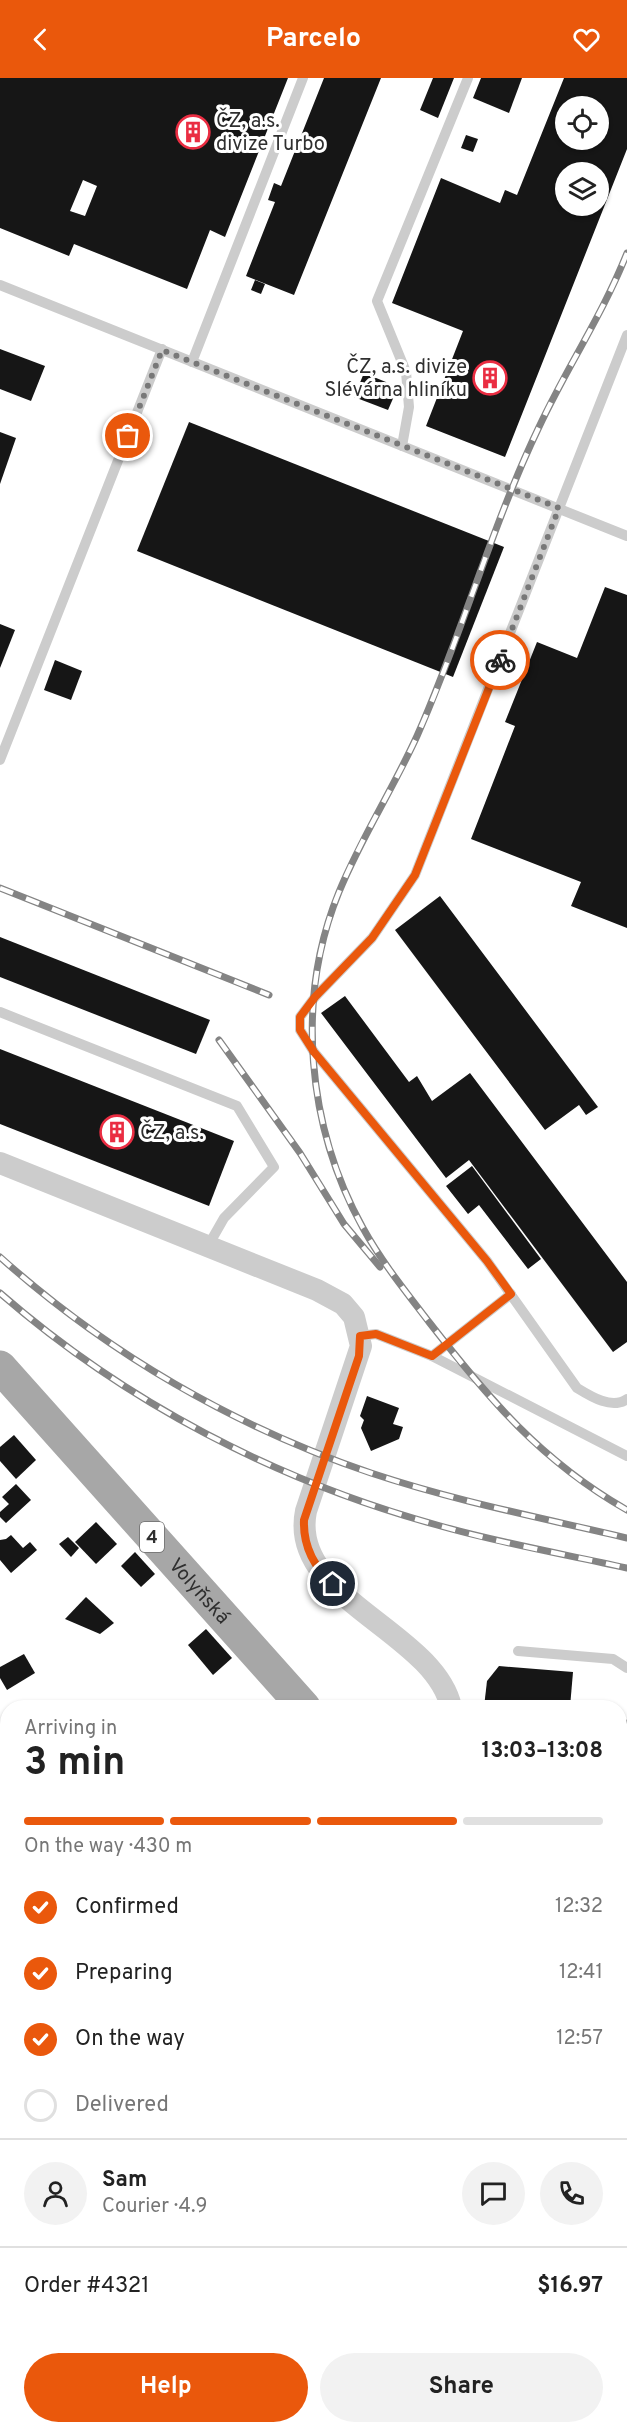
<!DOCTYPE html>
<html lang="en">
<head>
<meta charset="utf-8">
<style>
  :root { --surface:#fff; --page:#f2f2f2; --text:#222; --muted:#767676; --line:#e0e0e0; --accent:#ea580c }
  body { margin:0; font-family:Overpass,sans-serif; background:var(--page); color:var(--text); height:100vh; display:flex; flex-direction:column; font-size:22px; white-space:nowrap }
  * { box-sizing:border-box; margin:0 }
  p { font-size:20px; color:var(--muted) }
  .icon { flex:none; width:33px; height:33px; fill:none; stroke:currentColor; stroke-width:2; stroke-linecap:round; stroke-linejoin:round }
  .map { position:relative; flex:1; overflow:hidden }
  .side { position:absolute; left:0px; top:1622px; width:627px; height:734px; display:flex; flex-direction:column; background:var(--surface); border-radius:24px 24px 0 0; box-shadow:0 2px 4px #0004 }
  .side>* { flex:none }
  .buttons { position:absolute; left:555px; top:18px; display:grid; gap:12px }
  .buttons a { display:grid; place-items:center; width:54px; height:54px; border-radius:50%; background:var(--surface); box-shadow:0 2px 4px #0004; font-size:30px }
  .pin { position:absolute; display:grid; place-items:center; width:51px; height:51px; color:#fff; margin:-26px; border:3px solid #fff; border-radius:50%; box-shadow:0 2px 6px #0007 }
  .courier { position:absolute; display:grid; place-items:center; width:60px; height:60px; margin:-30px; border:4px solid #ea580c; border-radius:50%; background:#fff; color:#222; box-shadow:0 2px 8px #0007 }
  .head em { font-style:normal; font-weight:700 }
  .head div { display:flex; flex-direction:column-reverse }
  .head { display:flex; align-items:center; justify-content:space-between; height:102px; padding:0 24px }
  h1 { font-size:39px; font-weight:700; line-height:45px }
  .bar { display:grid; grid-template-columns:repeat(4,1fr); gap:9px 6px; align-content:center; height:72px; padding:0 24px }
  .bar i { height:8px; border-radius:4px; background:var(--line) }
  .bar .active { background:var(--accent) }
  .bar p { grid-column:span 4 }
  .line { display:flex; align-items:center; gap:15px; padding:0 24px; border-top:2px solid var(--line) }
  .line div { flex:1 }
  .round { display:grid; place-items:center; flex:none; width:63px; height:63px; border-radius:32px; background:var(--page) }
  ol { padding:0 24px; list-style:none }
  li { display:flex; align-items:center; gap:18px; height:66px }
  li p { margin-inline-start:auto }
  li .icon { padding:6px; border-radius:50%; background:var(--accent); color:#fff; stroke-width:4 }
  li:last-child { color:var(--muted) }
  li i { width:33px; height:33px; border:3px solid var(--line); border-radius:50% }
  .button { display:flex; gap:12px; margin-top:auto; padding:12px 24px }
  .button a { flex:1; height:69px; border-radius:36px; background:var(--accent); color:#fff; font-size:24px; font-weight:700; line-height:69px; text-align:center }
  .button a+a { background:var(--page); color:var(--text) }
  header { display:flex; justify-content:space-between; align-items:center; height:78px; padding:0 24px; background:var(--accent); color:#fff; font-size:27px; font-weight:700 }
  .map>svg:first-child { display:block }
  .building { fill:#161616; fill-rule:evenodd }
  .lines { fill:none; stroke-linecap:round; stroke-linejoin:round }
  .service { stroke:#ccc; stroke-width:10 }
  .minor { stroke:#ccc; stroke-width:22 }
  .primary { stroke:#a7a7a7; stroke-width:33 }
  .rail-casing { stroke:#848484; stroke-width:7 }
  .rail { stroke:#fff; stroke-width:4.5; stroke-dasharray:14; stroke-linecap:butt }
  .done { stroke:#787878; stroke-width:6; stroke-dasharray:0 10.8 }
  .route { stroke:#ea580c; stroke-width:8 }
  .labels { text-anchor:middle; stroke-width:6; stroke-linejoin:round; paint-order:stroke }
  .shield { fill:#fff; stroke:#6d6d6d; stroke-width:1.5 }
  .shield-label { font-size:18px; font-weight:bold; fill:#2f2f2f }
  .poi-label { font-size:20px; fill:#2f2f2f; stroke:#fff; text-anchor:start }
  .street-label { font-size:20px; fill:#2f2f2f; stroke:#fff }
</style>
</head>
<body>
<header><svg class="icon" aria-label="back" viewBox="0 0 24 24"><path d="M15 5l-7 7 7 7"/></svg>Parcelo<svg class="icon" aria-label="heart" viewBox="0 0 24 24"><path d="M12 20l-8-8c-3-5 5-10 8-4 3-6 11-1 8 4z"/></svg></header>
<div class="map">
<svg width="627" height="2354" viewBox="0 0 627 2354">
  <rect width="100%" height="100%" fill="#fff"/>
  <g class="building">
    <path d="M0 0H288L225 159 210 152 187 211 74 166 69 178 0 150ZM83 102 97 108 85 138 70 133Z"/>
    <polygon points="324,0 381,0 294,217 246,198 275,124 268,122 274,105 281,108"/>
    <polygon points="433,0 454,0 438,40 420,32"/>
    <polygon points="481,0 522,0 509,35 473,20"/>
    <path d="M564 0H627V71L505 379 426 348 463 253 392 225 441 100 500 125 505 112 517 117ZM566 28H598V62H566ZM566 94H598V128H566Z"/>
    <polygon points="466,57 478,61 473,74 461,70"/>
    <polygon points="255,202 265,206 261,216 251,212"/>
    <polygon points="0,271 45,288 31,323 0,311"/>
    <polygon points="364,295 398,309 388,332 354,319"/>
    <polygon points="189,344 504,469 453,599 137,473"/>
    <polygon points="0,354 16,360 0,406"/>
    <polygon points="605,509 627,517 627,850 571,828 581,804 471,761 515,648 505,644 537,564 577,580"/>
    <polygon points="0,546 15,552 0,590"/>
    <polygon points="55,582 82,593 71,622 44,612"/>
    <polygon points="440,818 580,1005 598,1029 586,1037 579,1027 545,1052 395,852"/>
    <polygon points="0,859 210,942 196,976 0,899"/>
    <polygon points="345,918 409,1004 417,998 432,1023 470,995 627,1204 627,1264 613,1274 469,1082 446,1100 321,935"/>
    <polygon points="0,971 234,1063 209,1128 0,1046"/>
    <polygon points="472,1088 541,1181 528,1191 479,1127 468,1136 446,1108"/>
    <polygon points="367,1318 399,1330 393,1346 403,1349 399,1361 371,1373 361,1350 364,1342 360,1338"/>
    <polygon points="14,1357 36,1382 16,1401 0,1383 0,1369"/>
    <polygon points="16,1406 31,1422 6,1445 0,1439 0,1434 9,1426 2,1419"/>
    <polygon points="96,1444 117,1466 96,1486 75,1464"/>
    <polygon points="11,1457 23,1470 30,1464 37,1472 11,1495 0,1482 0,1462 6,1461"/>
    <polygon points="68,1459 79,1470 71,1479 59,1466"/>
    <polygon points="135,1474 155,1496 141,1509 121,1488"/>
    <polygon points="86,1519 114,1545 100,1556 65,1541"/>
    <polygon points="206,1551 232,1580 213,1597 188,1567"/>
    <polygon points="24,1576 35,1595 7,1612 0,1600 0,1589"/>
    <polygon points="499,1588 573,1594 570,1629 484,1629 487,1603"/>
    <polygon points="49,1622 52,1629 35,1629"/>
    <polygon points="627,1641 627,1668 620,1664 620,1653"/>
    <polygon points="8,2026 8,2057 0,2061 0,2030"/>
    <polygon points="620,2081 627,2092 627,2096 620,2102"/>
    <polygon points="627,2109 627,2133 620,2123 620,2115"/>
    <polygon points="0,2187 8,2197 0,2205"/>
    <polygon points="417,2348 426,2348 427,2350 432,2348 435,2354 402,2354"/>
    <polygon points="474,2348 503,2348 505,2354 477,2354"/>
  </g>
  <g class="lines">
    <g class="service">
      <polyline points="0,207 627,458"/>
      <path d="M627 257 415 797 372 860 315 919 300 939V952L314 974 487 1183 577 1310C590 1318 612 1332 627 1321"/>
      <polyline points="192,284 303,0"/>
      <polyline points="402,368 409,329 406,294 377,223 468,0"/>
      <polyline points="0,682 162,271"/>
      <polyline points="0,934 237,1028 274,1089 224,1140 208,1168"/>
      <polyline points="360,1258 376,1256 432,1278 627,1378"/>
      <polyline points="432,1278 511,1216"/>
      <polyline points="518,1573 613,1581 627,1590"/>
      <polyline points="620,1999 627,1999"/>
    </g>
    <g class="minor">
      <path d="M0 1085 317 1212 343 1226 354 1239 361 1268 306 1433C288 1520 434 1553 451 1629"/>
      <polyline points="0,1686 8,1695"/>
      <polyline points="620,1804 627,1806"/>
      <polyline points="0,2111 8,2128"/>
      <polyline points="105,2348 108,2354"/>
      <polyline points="458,2348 461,2354"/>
    </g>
    <g class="primary">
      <path id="s1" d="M0 1289 304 1629"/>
      <polyline points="620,2041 627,2052"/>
    </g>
    <defs>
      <g id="rail">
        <path d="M627 175C603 236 567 289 539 349 491 449 462 557 417 658 393 711 361 760 339 814 295 921 307 1049 363 1150 381 1183 406 1214 429 1244 489 1321 541 1383 627 1432"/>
        <polyline points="0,810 269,917"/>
        <polyline points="219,962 300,1075 344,1146 380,1189"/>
        <path d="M0 1179C107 1275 235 1349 371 1395 455 1423 542 1440 627 1460"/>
        <path d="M0 1215C125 1324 277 1403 437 1447 499 1465 564 1476 627 1490"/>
      </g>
    </defs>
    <use href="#rail" class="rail-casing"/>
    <use href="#rail" class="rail"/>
  </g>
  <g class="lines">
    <polyline class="done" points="128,358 162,272 559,430 500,582"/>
    <path class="route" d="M333 1506C314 1489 303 1468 304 1442L359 1278 360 1258 376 1256 432 1278 511 1216 487 1183 314 974 300 952V939L315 919 372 860 415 797 500 582"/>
  </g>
  <defs>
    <symbol id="building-ring" viewBox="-11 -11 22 22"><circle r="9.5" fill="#fff" stroke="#ea2d42" stroke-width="1.5"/><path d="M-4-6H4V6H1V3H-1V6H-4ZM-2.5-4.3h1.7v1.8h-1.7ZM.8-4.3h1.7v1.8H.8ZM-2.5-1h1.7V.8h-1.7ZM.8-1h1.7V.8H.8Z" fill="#ea2d42"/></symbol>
  </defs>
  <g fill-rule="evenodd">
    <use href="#building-ring" x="174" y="35" width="38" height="38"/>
    <use href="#building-ring" x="471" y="281" width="38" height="38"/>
    <use href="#building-ring" x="98" y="1035" width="38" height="38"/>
  </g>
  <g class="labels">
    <rect class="shield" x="140" y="1444" width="24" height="30" rx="4.5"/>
    <g class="shield-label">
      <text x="152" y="1465">4</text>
    </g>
    <g class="poi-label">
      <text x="216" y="49">ČZ, a.s.<tspan x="216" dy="23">divize Turbo</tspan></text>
      <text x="467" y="295" text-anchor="end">ČZ, a.s. divize<tspan x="467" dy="23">Slévárna hliníku</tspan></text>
      <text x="140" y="1061">ČZ, a.s.</text>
    </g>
    <g class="street-label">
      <text dy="7" stroke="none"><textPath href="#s1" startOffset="300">Volyňská</textPath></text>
    </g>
  </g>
</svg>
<div class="buttons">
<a><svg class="icon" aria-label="locate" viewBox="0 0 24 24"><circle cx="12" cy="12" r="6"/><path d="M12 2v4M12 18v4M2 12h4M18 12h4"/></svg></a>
<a><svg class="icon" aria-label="layers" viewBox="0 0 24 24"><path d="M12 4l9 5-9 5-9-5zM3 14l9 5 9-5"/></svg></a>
</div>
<div class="pin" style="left:128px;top:358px;background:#ea580c"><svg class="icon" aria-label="bag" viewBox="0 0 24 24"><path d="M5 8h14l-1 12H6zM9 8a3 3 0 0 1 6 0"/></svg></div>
<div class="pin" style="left:333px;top:1506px;background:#1f2937"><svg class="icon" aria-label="home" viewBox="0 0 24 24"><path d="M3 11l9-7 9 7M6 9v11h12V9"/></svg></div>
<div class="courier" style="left:500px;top:582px"><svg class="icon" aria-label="bike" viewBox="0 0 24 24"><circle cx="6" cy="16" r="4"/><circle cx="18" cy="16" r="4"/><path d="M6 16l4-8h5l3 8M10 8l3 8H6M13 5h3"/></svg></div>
<section class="side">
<div class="head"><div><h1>3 min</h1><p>Arriving in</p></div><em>13:03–13:08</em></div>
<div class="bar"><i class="active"></i><i class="active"></i><i class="active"></i><i></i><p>On the way · 430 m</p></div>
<ol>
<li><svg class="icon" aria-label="check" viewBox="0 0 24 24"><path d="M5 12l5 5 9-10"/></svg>Confirmed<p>12:32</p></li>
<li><svg class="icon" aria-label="check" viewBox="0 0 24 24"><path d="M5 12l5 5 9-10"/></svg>Preparing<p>12:41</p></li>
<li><svg class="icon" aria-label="check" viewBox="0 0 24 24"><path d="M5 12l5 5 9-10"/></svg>On the way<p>12:57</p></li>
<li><i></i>Delivered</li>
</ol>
<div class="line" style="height:108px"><a class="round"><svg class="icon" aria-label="person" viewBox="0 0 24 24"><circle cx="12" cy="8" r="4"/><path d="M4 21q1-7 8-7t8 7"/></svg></a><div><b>Sam</b><p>Courier · 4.9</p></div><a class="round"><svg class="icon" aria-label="chat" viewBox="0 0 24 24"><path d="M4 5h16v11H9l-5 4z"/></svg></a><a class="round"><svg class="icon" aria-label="phone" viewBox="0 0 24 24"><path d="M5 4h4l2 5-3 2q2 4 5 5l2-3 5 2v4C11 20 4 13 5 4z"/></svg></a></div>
<div class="line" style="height:78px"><div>Order #4321</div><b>$16.97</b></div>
<div class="button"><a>Help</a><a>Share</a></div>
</section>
</div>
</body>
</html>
